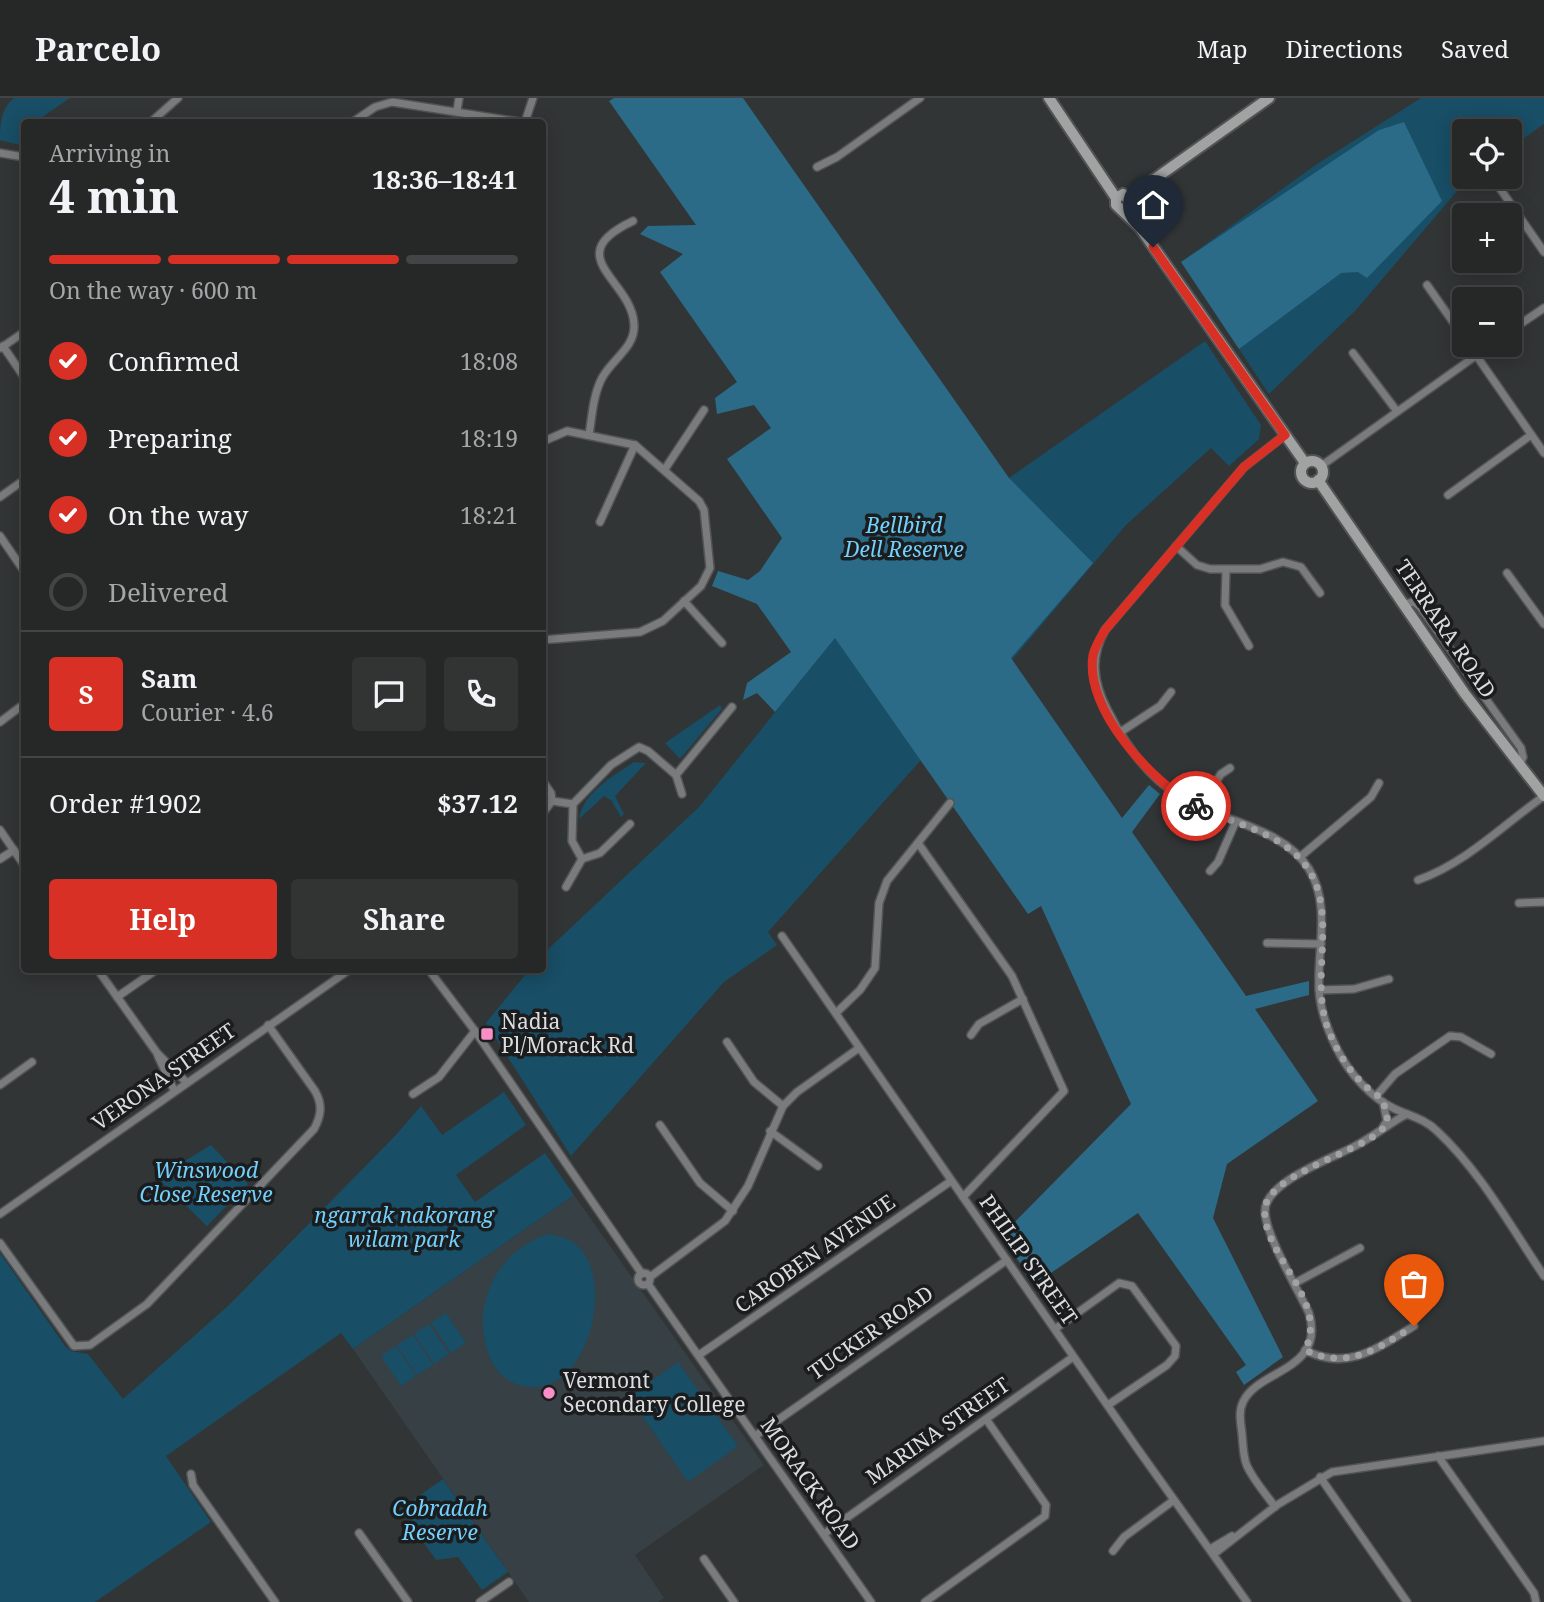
<!DOCTYPE html>
<html lang="en">
<head>
<meta charset="utf-8">
<style>
  :root { --surface:#262828; --page:#323434; --text:#f1f3f6; --muted:#a4a6a8; --line:#424445; --accent:#d93025 }
  body { margin:0; font-family:"Noto Serif",serif; background:var(--page); color:var(--text); height:100vh; display:flex; flex-direction:column; font-size:26px; white-space:nowrap }
  * { box-sizing:border-box; margin:0 }
  p { font-size:23px; color:var(--muted) }
  .icon { flex:none; width:38px; height:38px; fill:none; stroke:currentColor; stroke-width:2; stroke-linecap:round; stroke-linejoin:round }
  .map { position:relative; flex:1; overflow:hidden }
  .side { position:absolute; left:21px; top:21px; width:525px; height:854px; display:flex; flex-direction:column; background:var(--surface); border-radius:7px; box-shadow:0 4px 18px #0003,0 0 0 2px var(--line) }
  .side>* { flex:none }
  .fabs { position:absolute; left:1452px; top:21px; display:grid; gap:14px }
  .fabs a { display:grid; place-items:center; width:70px; height:70px; border-radius:7px; background:var(--surface); box-shadow:0 4px 18px #0003,0 0 0 2px var(--line); font-size:35px }
  .pin { position:absolute; display:grid; place-items:center; width:60px; height:60px; color:#fff; margin:-72px -30px; border-radius:50% 50% 50% 0; rotate:-45deg; box-shadow:0 0 7px #0007 }
  .pin .icon { rotate:45deg }
  .courier { position:absolute; display:grid; place-items:center; width:70px; height:70px; margin:-35px; border:5px solid #d93025; border-radius:50%; background:#fff; color:#222; box-shadow:0 2px 9px #0007 }
  .head em { font-style:normal; font-weight:700 }
  .head div { display:flex; flex-direction:column-reverse }
  .head { display:flex; align-items:center; justify-content:space-between; height:119px; padding:0 28px }
  h1 { font-size:46px; font-weight:700; line-height:52px }
  .bar { display:grid; grid-template-columns:repeat(4,1fr); gap:10px 7px; align-content:center; height:84px; padding:0 28px }
  .bar i { height:9px; border-radius:5px; background:var(--line) }
  .bar .current { background:var(--accent) }
  .bar p { grid-column:span 4 }
  .line { display:flex; align-items:center; gap:18px; padding:0 28px; border-top:2px solid var(--line) }
  .line div { flex:1 }
  .round { display:grid; place-items:center; flex:none; width:74px; height:74px; border-radius:7px; background:var(--page) }
  ol { padding:0 28px; list-style:none }
  li { display:flex; align-items:center; gap:21px; height:77px }
  li p { margin-inline-start:auto }
  li .icon { padding:7px; border-radius:50%; background:var(--accent); color:#fff; stroke-width:4 }
  li:last-child { color:var(--muted) }
  li i { width:38px; height:38px; border:4px solid var(--line); border-radius:50% }
  .button { display:flex; gap:14px; margin-top:auto; padding:14px 28px }
  .button a { flex:1; height:80px; border-radius:7px; background:var(--accent); color:#fff; font-size:28px; font-weight:700; line-height:80px; text-align:center }
  .button a+a { background:var(--page); color:var(--text) }
  header { display:flex; align-items:center; gap:42px; box-sizing:border-box; height:98px; padding:0 35px; background:var(--surface); border-bottom:2px solid var(--line) }
  header strong { font-size:33px }
  nav { display:flex; gap:38px; margin-inline-start:auto; font-size:24px }
  .map>svg:first-child { display:block }
  .built { fill:#374044 }
  .green { fill:#184e66 }
  .forest { fill:#2b6b87 }
  .lines { fill:none; stroke-linecap:round; stroke-linejoin:round }
  .minor-casing { stroke:#515354; stroke-width:10 }
  .secondary-casing { stroke:#515354; stroke-width:14 }
  .minor { stroke:#7a7b7c; stroke-width:7 }
  .secondary { stroke:#a1a3a3; stroke-width:10 }
  .done { stroke:#a0a2a3; stroke-width:7; stroke-dasharray:0 12.6 }
  .route { stroke:#d93025; stroke-width:9 }
  .poi-dot { fill:#fa8fc7; stroke:#1b1c1d; stroke-width:2.5 }
  .labels { text-anchor:middle; stroke-width:7; stroke-linejoin:round; paint-order:stroke }
  .park-label { font-size:21px; font-style:italic; fill:#72d0fc; stroke:#1b1c1d }
  .street-label { font-size:21px; fill:#dcddde; stroke:#1b1c1d }
  .poi-label { font-size:21px; fill:#dcddde; stroke:#1b1c1d; text-anchor:start }
</style>
</head>
<body>
<header>
<strong>Parcelo</strong>
<nav><a>Map</a><a>Directions</a><a>Saved</a></nav>
</header>
<div class="map">
<svg width="1544" height="1504" viewBox="0 0 1544 1504">
  <rect width="100%" height="100%" fill="#323536"/>
  <polygon class="built" points="574,1097 764,1367 635,1457 664,1500 658,1504 529,1504 353,1251"/>
  <g class="green">
    <path d="M14 0H70L35 24H24V48L0 42C0 27 1 10 14 0Z"/>
    <polygon points="1421,0 1544,0 1544,26 1510,50 1510,33 1465,33 1465,79 1469,79 1356,212 1269,296 1181,164 1317,66"/>
    <polygon points="1205,243 1261,327 1259,341 1229,368 1211,350 1126,427 1012,562 970,627 920,663 768,834 777,847 724,884 571,1058 486,925 529,872 542,872 543,856 700,708 835,539 859,574 1009,380"/>
    <polygon points="720,607 722,611 680,661 665,645"/>
    <path d="M634 664 646 665 615 698 624 716 621 719 611 702 604 698 579 721C583 695 613 678 634 664Z"/>
    <polygon points="504,994 526,1027 456,1077 475,1104 545,1055 574,1097 353,1251 341,1235 166,1358 211,1424 95,1504 0,1504 0,1155 65,1248 71,1253 88,1256 123,1301 229,1207 395,1038 421,1008 442,1037"/>
    <polygon points="211,1047 248,1086 207,1128 157,1080"/>
    <path d="M549 1136C557 1138 568 1140 574 1145 620 1180 586 1308 519 1287 508 1284 497 1274 492 1264 467 1212 496 1151 549 1136Z"/>
    <polygon points="446,1215 466,1245 451,1255 431,1225"/>
    <polygon points="429,1226 449,1256 434,1266 414,1236"/>
    <polygon points="413,1237 433,1267 417,1277 397,1247"/>
    <polygon points="396,1248 416,1278 401,1288 381,1258"/>
    <polygon points="678,1264 738,1348 688,1384 629,1299"/>
    <polygon points="443,1381 508,1474 482,1492 458,1459 436,1462 400,1411"/>
  </g>
  <g class="forest">
    <polygon points="614,0 743,0 1009,380 1093,465 1011,560 1122,720 1149,687 1160,696 1132,734 1246,898 1309,883 1309,897 1255,911 1318,1003 1227,1066 1213,1120 1283,1259 1244,1287 1236,1274 1246,1267 1138,1115 1035,1186 1001,1138 1131,1006 1041,808 1028,816 835,540 775,614 757,595 743,602 747,585 791,554 757,506 712,488 718,473 748,482 760,473 782,440 727,361 771,330 754,307 717,316 715,300 737,284 660,174 683,156 640,136 648,128 696,127 609,3"/>
    <polygon points="1404,24 1442,103 1367,180 1358,174 1341,175 1239,251 1181,164 1379,32"/>
  </g>
  <g class="lines">
    <defs>
      <g id="minor">
        <polyline points="457,13 459,0"/>
        <polyline points="151,24 178,0"/>
        <polyline points="353,24 375,9 392,4 520,24"/>
        <polyline points="525,24 533,0"/>
        <polyline points="0,55 24,59"/>
        <polyline points="817,69 837,59 920,0"/>
        <polyline points="1492,79 1544,154"/>
        <polyline points="1427,187 1465,241"/>
        <polyline points="1510,233 1544,210"/>
        <polyline points="1469,247 1544,355"/>
        <polyline points="3,248 24,279"/>
        <polyline points="1,250 24,234"/>
        <polyline points="1353,255 1396,312"/>
        <path d="M589 337C592 319 593 297 602 280 612 261 636 249 634 226 632 182 558 158 633 123"/>
        <path d="M1285 337 1244 369 1105 532C1090 559 1093 584 1107 611 1124 645 1147 679 1181 699 1220 723 1283 729 1309 771 1331 807 1317 851 1319 891 1320 911 1328 933 1337 951 1349 975 1371 1000 1395 1011 1410 1018 1425 1021 1437 1033 1480 1073 1511 1129 1544 1178"/>
        <polyline points="542,344 567,333 635,347 699,403 704,412 710,470 701,488 663,523 640,534 542,542"/>
        <polyline points="1321,368 1491,247"/>
        <polyline points="665,371 704,312"/>
        <polyline points="1448,397 1531,337"/>
        <polyline points="0,399 24,382"/>
        <polyline points="600,424 635,347"/>
        <polyline points="0,438 24,473"/>
        <polyline points="1176,448 1197,467 1210,471 1260,471 1283,464 1301,469 1320,495"/>
        <polyline points="1226,472 1225,507 1249,548"/>
        <polyline points="1507,475 1544,526"/>
        <polyline points="684,503 722,545"/>
        <polyline points="1404,506 1414,504 1420,509 1521,650 1523,659 1520,666"/>
        <polyline points="0,624 24,606"/>
        <polyline points="1119,635 1160,608 1171,594"/>
        <polyline points="676,677 682,696"/>
        <polyline points="542,682 551,695 552,703 542,716"/>
        <polyline points="552,703 573,706 611,667 639,649 648,653 676,677 732,609"/>
        <polyline points="573,706 572,743 582,761 600,755 630,726"/>
        <polyline points="1199,709 1221,676 1230,670"/>
        <polyline points="0,732 24,767"/>
        <polyline points="918,745 1012,878 1064,993 963,1099"/>
        <polyline points="1300,759 1371,699 1379,685"/>
        <polyline points="0,761 14,752"/>
        <polyline points="1210,773 1218,764 1235,725"/>
        <path d="M1418 782C1466 765 1503 727 1544 698"/>
        <polyline points="566,789 582,761"/>
        <polyline points="1519,805 1544,804"/>
        <polyline points="782,838 1137,1350 1247,1504"/>
        <polyline points="1267,845 1321,846"/>
        <polyline points="98,872 157,955 186,984"/>
        <polyline points="429,872 475,933 642,1176"/>
        <polyline points="1319,892 1354,891 1389,881"/>
        <polyline points="117,899 156,872"/>
        <polyline points="836,915 860,892 875,870 879,805 887,783 950,705"/>
        <polyline points="971,937 979,926 1023,901"/>
        <polyline points="727,944 754,984 783,1008"/>
        <polyline points="158,958 174,992"/>
        <polyline points="0,987 32,964"/>
        <polyline points="413,996 439,979 475,933"/>
        <polyline points="1377,997 1395,976 1450,938 1461,939 1491,956"/>
        <polyline points="1383,1004 1387,1023 1383,1029"/>
        <polyline points="660,1027 700,1085 733,1113"/>
        <polyline points="770,1033 818,1068"/>
        <polyline points="0,1116 349,872"/>
        <path d="M0 1145 74 1248 90 1247 147 1206 314 1031C321 1018 323 1007 315 993L268 927"/>
        <circle cx="644" cy="1181" r="6"/>
        <polyline points="650,1179 725,1123 748,1088 783,1008 797,994 859,950"/>
        <polyline points="1295,1185 1360,1150"/>
        <polyline points="648,1186 871,1504"/>
        <polyline points="1055,1231 1119,1185 1132,1188 1176,1248 1175,1258 1167,1267 1108,1307"/>
        <path d="M1305 1252C1347 1274 1378 1250 1414 1228"/>
        <polyline points="699,1257 951,1083"/>
        <polyline points="755,1338 1007,1162"/>
        <polyline points="1438,1358 1534,1495 1536,1504"/>
        <polyline points="191,1376 193,1387 275,1504"/>
        <polyline points="1320,1379 1407,1504"/>
        <path d="M1275 1409C1266 1396 1254 1383 1247 1368 1243 1359 1243 1346 1242 1336 1241 1326 1238 1314 1243 1304 1258 1271 1326 1273 1309 1215 1298 1192 1265 1136 1265 1113 1265 1083 1336 1059 1357 1047 1374 1038 1390 1025 1407 1016"/>
        <polyline points="359,1435 408,1504"/>
        <polyline points="824,1436 1073,1259"/>
        <polyline points="1210,1451 1232,1438"/>
        <polyline points="1113,1453 1124,1439 1174,1402"/>
        <polyline points="1214,1456 1277,1407 1332,1374 1544,1343"/>
        <polyline points="704,1461 734,1504"/>
        <polyline points="480,1504 509,1484"/>
        <polyline points="925,1504 1045,1418 1046,1407 986,1321"/>
      </g>
      <g id="secondary">
        <polyline points="1049,0 1116,100"/>
        <polyline points="1130,104 1149,85 1269,0"/>
        <polyline points="1122,111 1128,109 1130,104 1123,96 1116,100 1116,107 1140,130 1305,365"/>
        <circle cx="1312" cy="374" r="11"/>
        <polyline points="1318,382 1465,596 1544,698"/>
      </g>
    </defs>
    <use href="#minor" class="minor-casing"/>
    <use href="#secondary" class="secondary-casing"/>
    <use href="#minor" class="minor"/>
    <use href="#secondary" class="secondary"/>
  </g>
  <g class="lines">
    <path class="done" d="M1196 708C1233 726 1281 734 1306 768 1339 813 1310 878 1327 928 1335 950 1347 970 1363 986 1369 992 1379 997 1383 1004 1385 1009 1388 1018 1387 1024 1379 1050 1269 1073 1265 1110 1260 1156 1330 1201 1305 1252 1348 1273 1378 1250 1414 1228"/>
    <path class="route" d="M1153 149 1285 337 1244 369 1105 532C1101 539 1095 548 1093 557 1084 612 1152 684 1196 708"/>
  </g>
  <g class="poi-dot">
    <rect x="480" y="929" width="14" height="14" rx="3.5"/>
    <circle cx="549" cy="1295" r="7"/>
  </g>
  <g class="labels">
    <g class="park-label">
      <text x="904" y="435">Bellbird<tspan x="904" dy="24">Dell Reserve</tspan></text>
      <text x="206" y="1080">Winswood<tspan x="206" dy="24">Close Reserve</tspan></text>
      <text x="404" y="1125">ngarrak nakorang<tspan x="404" dy="24">wilam park</tspan></text>
      <text x="440" y="1418">Cobradah<tspan x="440" dy="24">Reserve</tspan></text>
    </g>
    <g class="street-label">
      <text transform="translate(1445 531) rotate(56)" y="7">TERRARA ROAD</text>
      <text transform="translate(164 979) rotate(-35)" y="7">VERONA STREET</text>
      <text transform="translate(815 1156) rotate(-35)" y="7">CAROBEN AVENUE</text>
      <text transform="translate(1028 1162) rotate(55)" y="7">PHILIP STREET</text>
      <text transform="translate(871 1235) rotate(-35)" y="7">TUCKER ROAD</text>
      <text transform="translate(938 1333) rotate(-35)" y="7">MARINA STREET</text>
      <text transform="translate(810 1386) rotate(55)" y="7">MORACK ROAD</text>
    </g>
    <g class="poi-label">
      <text x="501" y="931">Nadia<tspan x="501" dy="24">Pl/Morack Rd</tspan></text>
      <text x="563" y="1290">Vermont<tspan x="563" dy="24">Secondary College</tspan></text>
    </g>
  </g>
</svg>
<div class="fabs">
<a><svg class="icon" aria-label="locate" viewBox="0 0 24 24"><circle cx="12" cy="12" r="6"/><path d="M12 2v4M12 18v4M2 12h4M18 12h4"/></svg></a>
<a>+</a>
<a>−</a>
</div>
<div class="pin" style="left:1414px;top:1228px;background:#ea580c"><svg class="icon" aria-label="bag" viewBox="0 0 24 24"><path d="M5 8h14l-1 12H6zM9 8a3 3 0 0 1 6 0"/></svg></div>
<div class="pin" style="left:1153px;top:149px;background:#1f2937"><svg class="icon" aria-label="home" viewBox="0 0 24 24"><path d="M3 11l9-7 9 7M6 9v11h12V9"/></svg></div>
<div class="courier" style="left:1196px;top:708px"><svg class="icon" aria-label="bike" viewBox="0 0 24 24"><circle cx="6" cy="16" r="4"/><circle cx="18" cy="16" r="4"/><path d="M6 16l4-8h5l3 8M10 8l3 8H6M13 5h3"/></svg></div>
<section class="side">
<div class="head"><div><h1>4 min</h1><p>Arriving in</p></div><em>18:36–18:41</em></div>
<div class="bar"><i class="current"></i><i class="current"></i><i class="current"></i><i></i><p>On the way · 600 m</p></div>
<ol>
<li><svg class="icon" aria-label="check" viewBox="0 0 24 24"><path d="M5 12l5 5 9-10"/></svg>Confirmed<p>18:08</p></li>
<li><svg class="icon" aria-label="check" viewBox="0 0 24 24"><path d="M5 12l5 5 9-10"/></svg>Preparing<p>18:19</p></li>
<li><svg class="icon" aria-label="check" viewBox="0 0 24 24"><path d="M5 12l5 5 9-10"/></svg>On the way<p>18:21</p></li>
<li><i></i>Delivered</li>
</ol>
<div class="line" style="height:126px"><b class="round" style="background:var(--accent);color:#fff">S</b><div><b>Sam</b><p>Courier · 4.6</p></div><a class="round"><svg class="icon" aria-label="chat" viewBox="0 0 24 24"><path d="M4 5h16v11H9l-5 4z"/></svg></a><a class="round"><svg class="icon" aria-label="phone" viewBox="0 0 24 24"><path d="M5 4h4l2 5-3 2q2 4 5 5l2-3 5 2v4C11 20 4 13 5 4z"/></svg></a></div>
<div class="line" style="height:91px"><div>Order #1902</div><b>$37.12</b></div>
<div class="button"><a>Help</a><a>Share</a></div>
</section>
</div>
</body>
</html>
